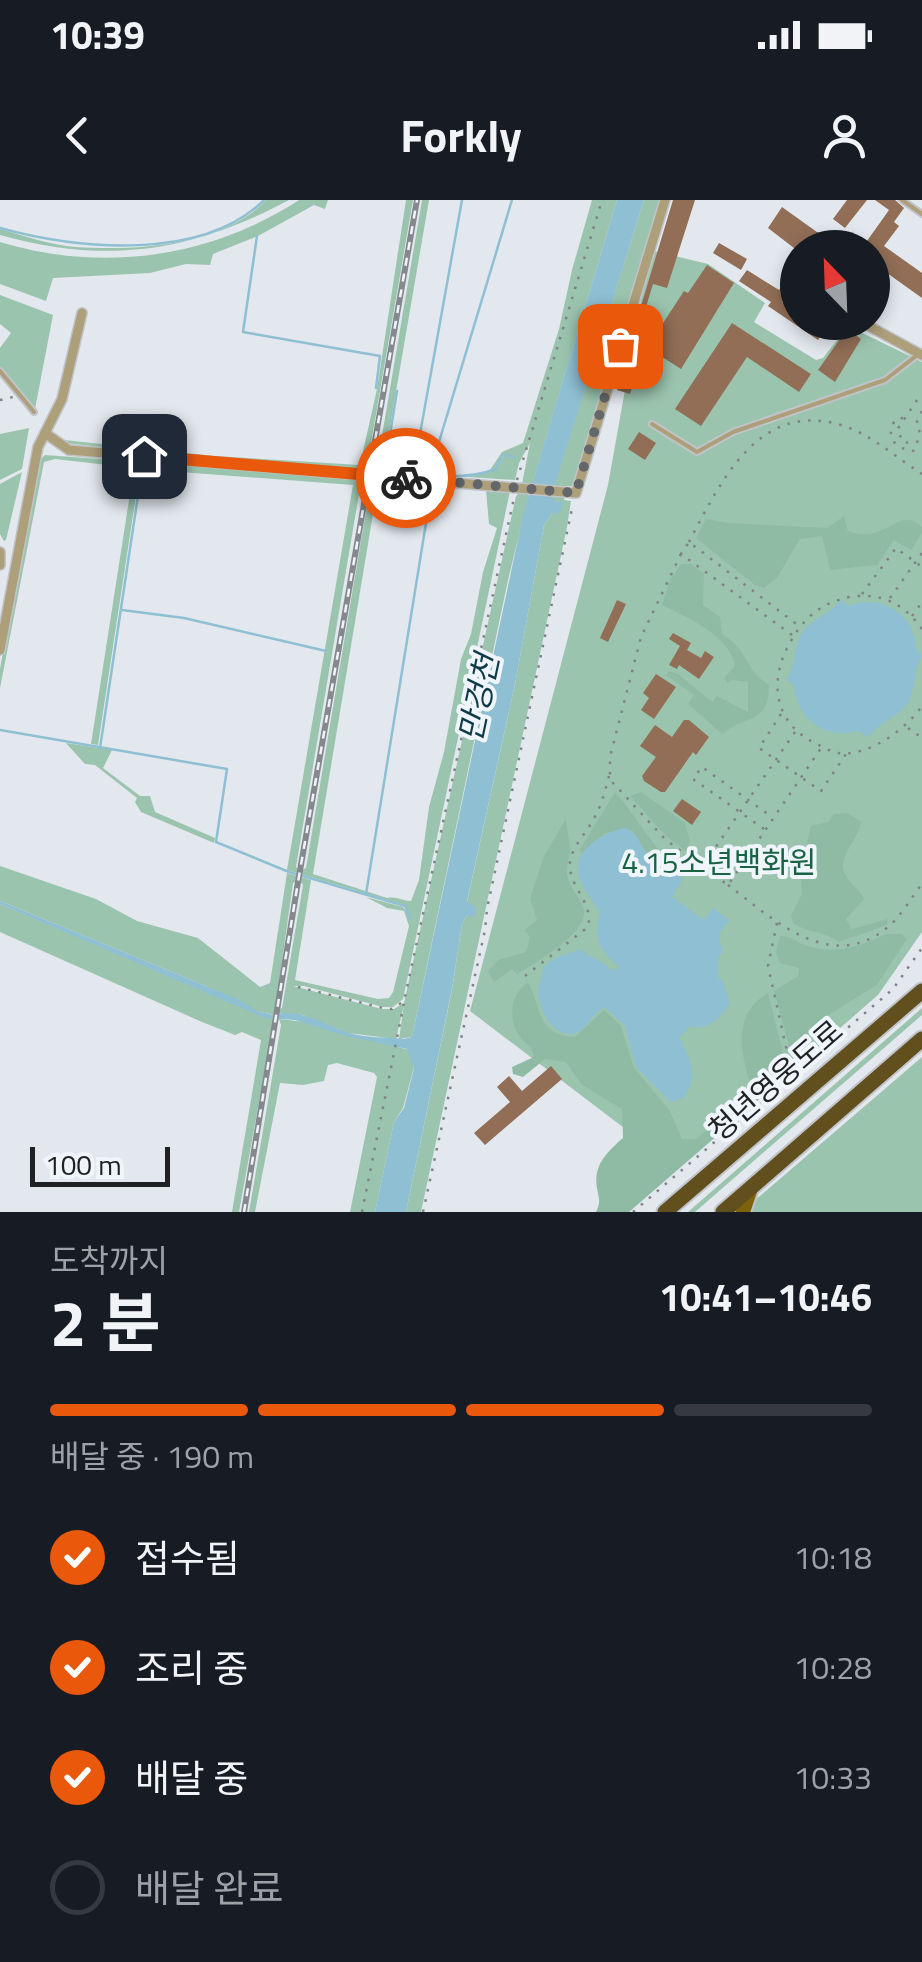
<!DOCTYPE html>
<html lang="ko">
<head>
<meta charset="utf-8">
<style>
  :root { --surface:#171b24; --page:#242831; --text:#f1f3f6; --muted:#9ea1a6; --line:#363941; --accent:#ea580c }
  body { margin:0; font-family:"Titillium Web","Noto Sans KR",sans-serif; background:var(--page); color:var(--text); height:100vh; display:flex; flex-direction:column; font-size:38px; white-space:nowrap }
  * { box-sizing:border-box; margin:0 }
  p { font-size:32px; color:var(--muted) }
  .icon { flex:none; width:55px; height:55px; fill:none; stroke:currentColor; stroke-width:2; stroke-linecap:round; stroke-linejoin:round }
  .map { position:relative; height:1012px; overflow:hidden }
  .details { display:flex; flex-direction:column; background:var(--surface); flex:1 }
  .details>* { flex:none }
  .needle { width:65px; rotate:337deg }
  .tools { position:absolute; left:780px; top:30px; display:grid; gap:20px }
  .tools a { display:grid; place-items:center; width:110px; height:110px; border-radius:50%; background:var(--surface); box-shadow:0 5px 15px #0003; font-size:50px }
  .scale { position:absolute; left:30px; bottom:25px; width:140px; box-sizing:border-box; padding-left:10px; border:5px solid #1f2123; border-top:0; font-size:28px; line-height:35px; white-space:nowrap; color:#1f2123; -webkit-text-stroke:8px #f0f5fc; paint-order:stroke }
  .pin { position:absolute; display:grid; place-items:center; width:85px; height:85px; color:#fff; margin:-42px; border-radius:20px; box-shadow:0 5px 15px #0006 }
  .courier { position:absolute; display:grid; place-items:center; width:100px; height:100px; margin:-50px; border:8px solid #ea580c; border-radius:50%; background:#fff; color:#222; box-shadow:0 2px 12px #0007 }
  .summary em { font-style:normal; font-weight:700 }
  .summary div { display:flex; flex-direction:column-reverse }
  .summary { display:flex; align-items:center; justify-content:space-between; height:170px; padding:0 50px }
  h1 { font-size:65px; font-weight:700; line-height:75px }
  .bar { display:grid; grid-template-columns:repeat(4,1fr); gap:15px 10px; align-content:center; height:120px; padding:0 50px }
  .bar i { height:12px; border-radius:8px; background:var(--line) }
  .bar .selected { background:var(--accent) }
  .bar p { grid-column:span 4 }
  ol { padding:0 50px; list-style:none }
  li { display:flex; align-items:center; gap:30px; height:110px }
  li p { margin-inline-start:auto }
  li .icon { padding:10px; border-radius:50%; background:var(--accent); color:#fff; stroke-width:4 }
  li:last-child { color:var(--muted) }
  li i { width:55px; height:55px; border:5px solid var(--line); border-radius:50% }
  .status { display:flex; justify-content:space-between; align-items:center; height:70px; padding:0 50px; background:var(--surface); direction:ltr }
  .status svg { height:28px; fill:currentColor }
  header { display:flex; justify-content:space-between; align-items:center; height:130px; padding:0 50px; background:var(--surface); font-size:45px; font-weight:700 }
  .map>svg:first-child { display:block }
  .green { fill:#9bc4ae; fill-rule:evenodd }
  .forest { fill:#8fbba4 }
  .water { fill:#8ebfd2 }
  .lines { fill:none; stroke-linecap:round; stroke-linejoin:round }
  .stream { stroke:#8ebfd2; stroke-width:2.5 }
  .building { fill:#916e55 }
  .lane-casing { stroke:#c0c4c9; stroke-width:8 }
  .street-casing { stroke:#c0c4c9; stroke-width:12 }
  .primary-casing { stroke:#c0c4c9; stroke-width:18 }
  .highway-casing { stroke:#c0c4c9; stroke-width:19 }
  .path { stroke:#7f8286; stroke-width:2.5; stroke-dasharray:2.5 8; stroke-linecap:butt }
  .lane { stroke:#ae9f7b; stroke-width:4 }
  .street { stroke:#ae9f7b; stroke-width:9 }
  .primary { stroke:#7d620b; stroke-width:14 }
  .highway { stroke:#614f1e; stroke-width:15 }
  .rail-casing { stroke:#85898d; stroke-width:6 }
  .rail { stroke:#f0f5fc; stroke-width:2.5; stroke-dasharray:8; stroke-linecap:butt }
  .done { stroke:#64676a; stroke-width:10; stroke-dasharray:0 18 }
  .route { stroke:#ea580c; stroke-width:12 }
  .labels { text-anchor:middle; stroke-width:8; stroke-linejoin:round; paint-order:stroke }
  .park-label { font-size:30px; fill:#196344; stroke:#f0f5fc }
  .street-label { font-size:30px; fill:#1f2123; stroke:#f0f5fc }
  .water-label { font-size:32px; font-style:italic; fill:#0f3b49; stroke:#f0f5fc }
</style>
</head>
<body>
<div class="status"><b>10:39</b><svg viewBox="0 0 49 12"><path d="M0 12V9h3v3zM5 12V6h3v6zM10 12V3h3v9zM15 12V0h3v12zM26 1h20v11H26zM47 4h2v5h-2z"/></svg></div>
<header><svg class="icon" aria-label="back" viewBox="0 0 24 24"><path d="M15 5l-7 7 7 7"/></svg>Forkly<svg class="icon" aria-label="person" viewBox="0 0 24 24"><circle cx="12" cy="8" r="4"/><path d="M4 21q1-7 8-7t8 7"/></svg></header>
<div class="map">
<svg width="922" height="1012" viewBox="0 0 922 1012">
  <rect width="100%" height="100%" fill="#e3e8ee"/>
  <g class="green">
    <path d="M266 0H289C191 52 108 65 0 35V29C25 36 50 45 76 47 135 51 224 46 266 0Z"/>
    <path d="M299 0H328L325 9 314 5 258 36 213 54 210 65 186 64 150 73 53 78 46 101 0 84V42C102 73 210 58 299 0Z"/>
    <polygon points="406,0 413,0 366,272 271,266 47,241 45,238 215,256 360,265 377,189"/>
    <path d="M422 0H429L383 267C404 279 473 278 497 269L504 256 515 257 503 254 496 268 490 270 502 252 523 243 559 129 572 70 592 0H617L532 285 522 284 530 243 519 263 515 280 376 271Z"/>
    <polygon points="644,0 661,0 573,286 566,286 564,300 571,301 567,327 421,1012 406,1012 452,790 462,724 467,715 472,715 467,702 515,484 544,325 552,313 560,312 557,302 550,298"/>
    <polygon points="650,50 708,64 765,103 754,122 816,160 823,158 848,126 922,162 922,732 878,795 678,969 470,811 608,285"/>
    <polygon points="0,95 53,115 35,209 0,169 0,148 11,133 0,124"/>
    <polygon points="29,228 22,269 0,280 0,234"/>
    <path d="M45 255 359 278 361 282 296 667 300 671 306 668 371 281 465 285 467 288 383 283 377 290 313 674 387 698C397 696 402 701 411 701L419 680 429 607 444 552 461 459 471 434 483 372 497 328 489 324 486 290 472 289 510 291 403 799 393 807H383L304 786H293L382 809H394L404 803 516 296 521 291 529 294 508 380 412 837 399 839 404 805 396 839 348 833 303 815 277 813 274 815 256 811 206 786 0 701V666L96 699 137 721 198 738 260 787 270 783 287 673 311 680 295 780 378 799 389 798 393 792 409 726 404 711 387 708 366 697 403 707 412 719 405 705 287 670 353 285 140 269 98 545 91 544 134 268 55 259 44 262 0 488V469L39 261ZM299 680 303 685 282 808 275 811 293 683Z"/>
    <polygon points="22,272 6,340 4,341 0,334 0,284"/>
    <polygon points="66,543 112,550 103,568 140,596 150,596 155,612 215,638 214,643 141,612 135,602 137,598 95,565 85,564"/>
    <polygon points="0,704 274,819 239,1012 232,1012 261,840 242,832 235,835 202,822 0,732"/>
    <polygon points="922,808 922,815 695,1012 688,1012"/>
    <polygon points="279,819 305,822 409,850 414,867 403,908 394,922 375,1012 350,1012 377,877 374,873 337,863 328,865 324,881 303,885 280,883 255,1012 249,1012 281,825"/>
    <polygon points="922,857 922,1012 748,1012 754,1001"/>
  </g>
  <g class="forest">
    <path d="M844 316 848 331C886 346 898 304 922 327V333L911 350 894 340 877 365 830 370 822 336 800 339 777 378 764 388 755 385 696 338 706 319 728 323 827 328Z"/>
    <path d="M681 364H691L704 374 703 405 720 417 722 434C749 450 743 468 769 485 769 525 747 514 722 534L688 504 694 495 666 475 669 471 678 474 712 502 717 496 748 512V482L732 480 728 483 724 478 735 466C730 436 687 417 662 405L670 380Z"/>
    <path d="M615 592C632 611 643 631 659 650L657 655 650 658 632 630 605 633 581 654 580 649Z"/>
    <polygon points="641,592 685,623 690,642 686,651 666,636 630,596"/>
    <path d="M848 613 861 622C858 642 837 655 845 674 850 684 859 689 864 699L846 719 852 729 888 719 887 725 839 742C824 731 809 734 793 723L791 716 802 694 800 668 811 626 828 622 834 614Z"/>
    <path d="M566 619C567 630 570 641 570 651 569 659 566 667 567 675 569 688 582 699 584 711 588 732 533 765 517 774L512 769 494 782 488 771 498 760 526 752 530 737 524 730 537 720 530 699 544 656Z"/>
    <path d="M886 734H902L907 739 877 785 825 817 801 848 790 850 774 791 798 776 799 768 780 763 776 752 780 736C792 735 799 744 811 747 839 754 861 746 886 734Z"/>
    <path d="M528 782C542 808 536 835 575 837L604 810 621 826 634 868 670 911 682 939H696L753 893C742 857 729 816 768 793L785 860 778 883 629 1012H596C601 1002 599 999 597 988 593 965 607 952 623 938L622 909 582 885 566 862 545 859 523 877 513 874 512 867 534 857 531 847C508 832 505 799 528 782Z"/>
  </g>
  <g class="water">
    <path d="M617 0H644L551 297 557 302 563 301 560 313H552L544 325 515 484 467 701 476 708 474 717 467 715 462 724 452 789 406 1012H375L394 922 404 908 414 868 407 849 346 836 295 820 265 818 0 704V701L240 800 257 811 273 815C300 807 325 825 349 833 365 838 387 837 404 839L412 837 524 311Z"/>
    <path d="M840 400 849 406C875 396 903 407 913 433 917 444 913 448 922 456 912 471 917 489 907 504 896 519 879 522 868 537L859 531C826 540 797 521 794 485L786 479C797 465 792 447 803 432 814 417 831 415 840 400Z"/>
    <path d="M624 628C642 633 639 650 653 660 661 667 673 672 683 679L672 697 704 720 713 708 730 721C719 730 716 738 723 750L718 759V779L722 780 730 803C721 818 708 830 690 827L679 837C690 859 700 876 683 898L671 902 636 867 625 826 604 807C594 813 585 830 576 833 554 840 538 809 538 791 539 783 542 774 544 767L555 758 581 749C591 759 602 759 611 770L620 768C601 750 592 742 600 713 594 701 583 690 579 677 570 652 603 632 624 628Z"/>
  </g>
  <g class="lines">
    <g class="stream">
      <path d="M0 28C78 50 203 61 264 0"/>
      <polyline points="257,36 243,132 380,156 376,188"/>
      <path d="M397 191 386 259 387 269C420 276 464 281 496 269L503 255 515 257"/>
      <polyline points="413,273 462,0"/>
      <polyline points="429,275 512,0"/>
      <polyline points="122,410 184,418 326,451"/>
      <polyline points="0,530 227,569 216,642 289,672 405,706 411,719"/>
      <polyline points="100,548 142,269"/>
      <polyline points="366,694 432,286"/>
    </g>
  </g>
  <g class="building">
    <polygon points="673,0 695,0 667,88 653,84 646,107 641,106"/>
    <polygon points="847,0 867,0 845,28 833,19"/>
    <polygon points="875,0 895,0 904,8 894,22 899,26 884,46 922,73 922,98 887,73 872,94 872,63 879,53 872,48 862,48 889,10"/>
    <polygon points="782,7 835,45 841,36 857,48 794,48 768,28"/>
    <polygon points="719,43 747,59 741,70 713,53"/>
    <polygon points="707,65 734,83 681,169 645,146 630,194 617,190 635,131 654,137 684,91 688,93"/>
    <polygon points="747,70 779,90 788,75 797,81 782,102 798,112 798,122 830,122 818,140 768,106 771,102 739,81"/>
    <polygon points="732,123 811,174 799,192 747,157 701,226 675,209"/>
    <polygon points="847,129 861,139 835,182 818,170"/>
    <polygon points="639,232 656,243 645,260 628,249"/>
    <polygon points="617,400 626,404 608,442 600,438"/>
    <polygon points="673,433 691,443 687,450 701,458 705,451 714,457 699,479 679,465 677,469 669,465 680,446 669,439"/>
    <polygon points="656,474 676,487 654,519 641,510 649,498 643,493"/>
    <polygon points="684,520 689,520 709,537 696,555 693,552 665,592 661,592 644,581 642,576 656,557 640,546 655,525 672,537"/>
    <polygon points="682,599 701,612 692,625 673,611"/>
    <polygon points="551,866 562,879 485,945 474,933 510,902 497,887 509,876 522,891"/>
  </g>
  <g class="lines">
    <defs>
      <g id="lane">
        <polyline points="902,0 922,14"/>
        <polyline points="796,73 798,74"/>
        <polyline points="0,171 34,212"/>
        <polyline points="652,224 697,252 733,232 885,180 916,156"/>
      </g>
      <g id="street">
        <polyline points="865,124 922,155"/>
        <polyline points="45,233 69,250 576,293 665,0"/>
        <polyline points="0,352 0,365"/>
        <polyline points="0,450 38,247 62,199 82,113"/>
      </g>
      <polyline id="primary" points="743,1012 751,988"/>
      <g id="highway">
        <polyline points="665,1012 922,791"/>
        <polyline points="723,1012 922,839"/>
      </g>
    </defs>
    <use href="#lane" class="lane-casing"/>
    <use href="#street" class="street-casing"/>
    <use href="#primary" class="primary-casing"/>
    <use href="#highway" class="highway-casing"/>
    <g class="path">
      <polyline points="0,200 13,197"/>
      <polyline points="917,200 897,230 904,243 922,241"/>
      <polyline points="922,211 916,224 922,237"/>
      <path d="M903 218 896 219 891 227C889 248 905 250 922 252"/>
      <polyline points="517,280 602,0"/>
      <path d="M689 342C720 283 758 200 841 225 869 233 897 258 922 274"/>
      <polyline points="681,354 641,437 610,557 610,574 613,583 665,639 702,667"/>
      <polyline points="862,394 896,348 922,367"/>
      <polyline points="890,398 922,353"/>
      <polyline points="912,416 922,402"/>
      <path d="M922 429C904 404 882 392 850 397 823 402 804 417 791 441 768 479 773 524 817 544 823 547 831 552 838 553 869 557 906 529 922 506"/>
      <polyline points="792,435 681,354 689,342 799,426"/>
      <polyline points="781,514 759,548 821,591 846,554"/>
      <polyline points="908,528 922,538"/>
      <polyline points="795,532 702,667 728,685 821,548"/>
      <polyline points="764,629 693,579 702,567 772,617"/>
      <path d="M728 685C773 719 831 775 888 727 901 716 911 698 922 684"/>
      <polyline points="777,723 768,766 788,856 783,880"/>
      <path d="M525 776 588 727C594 701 568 688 570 662 572 646 586 634 593 620 601 607 605 591 609 576"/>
      <polyline points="298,787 383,808 392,809 404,801 514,298"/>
      <polyline points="362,1012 404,803"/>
      <polyline points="423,1012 485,730 487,709 573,304"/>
      <polyline points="633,1012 893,789 922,748"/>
    </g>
    <use href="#lane" class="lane"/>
    <use href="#street" class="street"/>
    <use href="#primary" class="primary"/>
    <use href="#highway" class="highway"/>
    <defs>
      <polyline id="rail" points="244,1012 298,682 417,0"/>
    </defs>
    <use href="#rail" class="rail-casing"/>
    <use href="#rail" class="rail"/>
  </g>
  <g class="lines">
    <polyline class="done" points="406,278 576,293 620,146"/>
    <polyline class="route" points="144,256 406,278"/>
  </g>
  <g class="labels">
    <g class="park-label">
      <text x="719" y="673">4.15소년백화원</text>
    </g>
    <g class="street-label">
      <text transform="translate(776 881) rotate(-41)" y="10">청년영웅도로</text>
    </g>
    <g class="water-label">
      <text transform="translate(479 498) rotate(-78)" y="11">만겅천</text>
    </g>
  </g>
</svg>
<div class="tools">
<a><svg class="needle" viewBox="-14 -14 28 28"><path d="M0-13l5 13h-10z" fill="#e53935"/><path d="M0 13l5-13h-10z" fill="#9ea1a6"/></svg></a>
</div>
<div class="scale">100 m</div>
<div class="pin" style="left:620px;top:146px;background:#ea580c"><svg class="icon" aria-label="bag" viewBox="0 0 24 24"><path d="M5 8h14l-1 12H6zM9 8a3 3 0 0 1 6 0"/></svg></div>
<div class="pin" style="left:144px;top:256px;background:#1f2937"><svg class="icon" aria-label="home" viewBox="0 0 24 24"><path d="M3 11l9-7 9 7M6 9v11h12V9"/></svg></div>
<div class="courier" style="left:406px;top:278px"><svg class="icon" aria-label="bike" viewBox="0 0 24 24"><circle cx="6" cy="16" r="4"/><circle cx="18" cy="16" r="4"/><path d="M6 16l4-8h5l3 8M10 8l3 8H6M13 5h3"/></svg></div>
</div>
<section class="details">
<div class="summary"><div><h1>2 분</h1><p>도착까지</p></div><em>10:41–10:46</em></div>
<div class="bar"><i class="selected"></i><i class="selected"></i><i class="selected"></i><i></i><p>배달 중 · 190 m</p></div>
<ol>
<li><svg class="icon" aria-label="check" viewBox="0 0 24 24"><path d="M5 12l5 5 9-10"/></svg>접수됨<p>10:18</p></li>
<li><svg class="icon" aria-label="check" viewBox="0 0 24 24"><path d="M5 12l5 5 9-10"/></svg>조리 중<p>10:28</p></li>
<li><svg class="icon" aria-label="check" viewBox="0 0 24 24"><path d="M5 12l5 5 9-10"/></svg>배달 중<p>10:33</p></li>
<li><i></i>배달 완료</li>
</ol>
</section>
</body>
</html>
